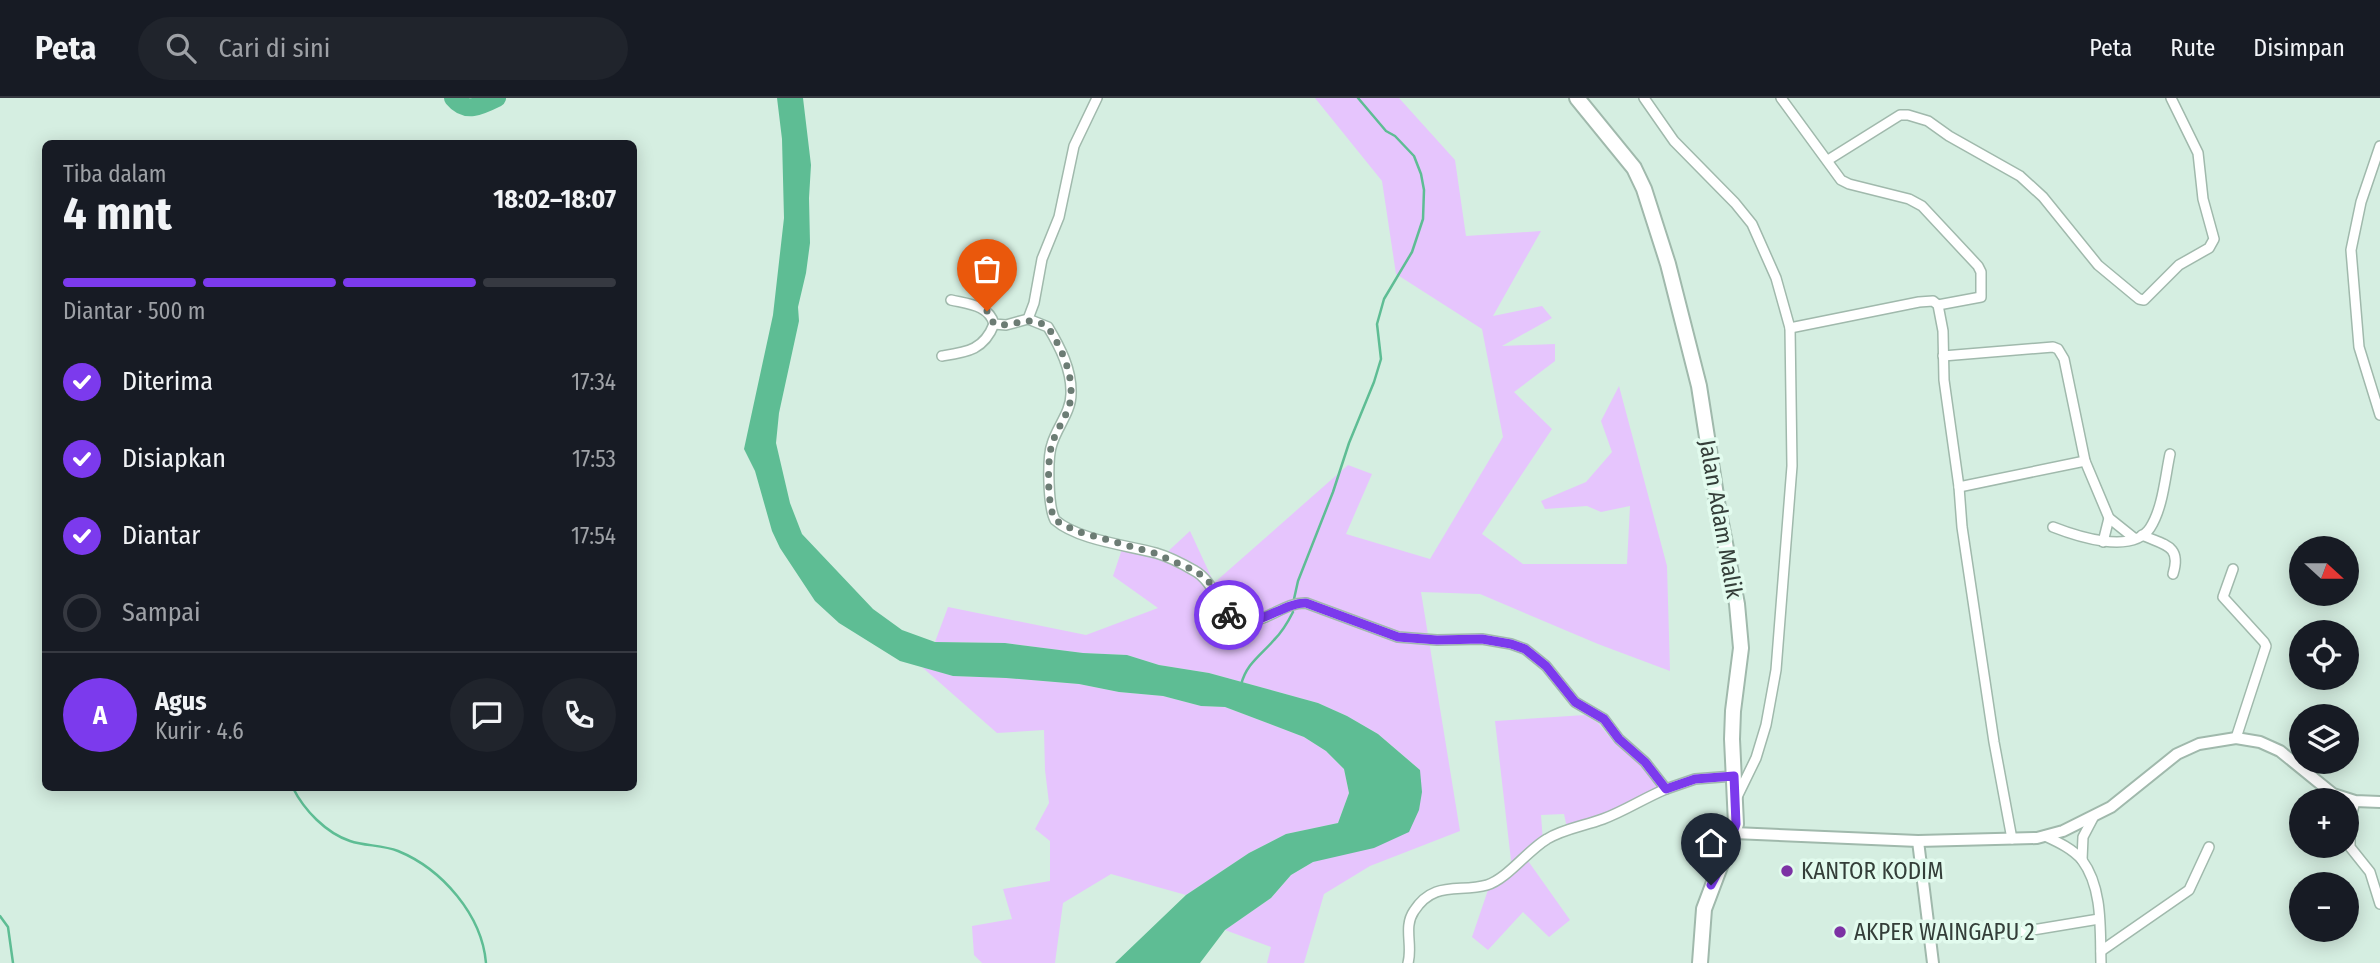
<!DOCTYPE html>
<html lang="id">
<head>
<meta charset="utf-8">
<style>
  :root { --surface:#171b24; --page:#20242c; --text:#f1f3f6; --muted:#9ea1a6; --line:#363941; --accent:#7c3aed }
  body { margin:0; font-family:"Fira Sans Condensed",sans-serif; background:var(--page); color:var(--text); height:100vh; display:flex; flex-direction:column; font-size:26px; white-space:nowrap }
  * { box-sizing:border-box; margin:0 }
  p { font-size:23px; color:var(--muted) }
  .icon { flex:none; width:38px; height:38px; fill:none; stroke:currentColor; stroke-width:2; stroke-linecap:round; stroke-linejoin:round }
  .map { position:relative; flex:1; overflow:hidden }
  .sheet { position:absolute; left:42px; top:42px; width:595px; height:651px; display:flex; flex-direction:column; background:var(--surface); border-radius:10px; box-shadow:0 4px 18px #0003 }
  .sheet>* { flex:none }
  .needle { width:46px; rotate:111deg }
  .tools { position:absolute; left:2289px; top:438px; display:grid; gap:14px }
  .tools a { display:grid; place-items:center; width:70px; height:70px; border-radius:50%; background:var(--surface); box-shadow:0 4px 18px #0003; font-size:35px }
  .pin { position:absolute; display:grid; place-items:center; width:60px; height:60px; color:#fff; margin:-72px -30px; border-radius:50% 50% 50% 0; rotate:-45deg; box-shadow:0 0 7px #0007 }
  .pin .icon { rotate:45deg }
  .courier { position:absolute; display:grid; place-items:center; width:70px; height:70px; margin:-35px; border:5px solid #7c3aed; border-radius:50%; background:#fff; color:#222; box-shadow:0 2px 9px #0007 }
  .overview em { font-style:normal; font-weight:700 }
  .overview div { display:flex; flex-direction:column-reverse }
  .overview { display:flex; align-items:center; justify-content:space-between; height:119px; padding:0 21px }
  h1 { font-size:46px; font-weight:700; line-height:52px }
  .bar { display:grid; grid-template-columns:repeat(4,1fr); gap:10px 7px; align-content:center; height:84px; padding:0 21px }
  .bar i { height:9px; border-radius:5px; background:var(--line) }
  .bar .current { background:var(--accent) }
  .bar p { grid-column:span 4 }
  .line { display:flex; align-items:center; gap:18px; padding:0 21px; border-top:2px solid var(--line) }
  .line div { flex:1 }
  .round { display:grid; place-items:center; flex:none; width:74px; height:74px; border-radius:37px; background:var(--page) }
  ol { padding:0 21px; list-style:none }
  li { display:flex; align-items:center; gap:21px; height:77px }
  li p { margin-inline-start:auto }
  li .icon { padding:7px; border-radius:50%; background:var(--accent); color:#fff; stroke-width:4 }
  li:last-child { color:var(--muted) }
  li i { width:38px; height:38px; border:4px solid var(--line); border-radius:50% }
  header { display:flex; align-items:center; gap:42px; box-sizing:border-box; height:98px; padding:0 35px; background:var(--surface); border-bottom:2px solid var(--line) }
  header strong { font-size:33px }
  nav { display:flex; gap:38px; margin-inline-start:auto; font-size:24px }
  .search { width:490px; height:63px; background:var(--page); display:flex; align-items:center; gap:18px; box-sizing:border-box; padding:0 24px; border-radius:38px; color:var(--muted); font-size:26px }
  .map>svg:first-child { display:block }
  .green { fill:#e6c5fd }
  .water { fill:#5ebd94 }
  .lines { fill:none; stroke-linecap:round; stroke-linejoin:round }
  .stream { stroke:#5ebd94; stroke-width:2.5 }
  .river { stroke:#5ebd94; stroke-width:18 }
  .minor-casing { stroke:#a0b9ac; stroke-width:12 }
  .tertiary-casing { stroke:#a0b9ac; stroke-width:14 }
  .trunk-casing { stroke:#a0b9ac; stroke-width:18 }
  .minor { stroke:#fff; stroke-width:9 }
  .tertiary { stroke:#fff; stroke-width:10 }
  .trunk { stroke:#fff; stroke-width:14 }
  .done { stroke:#6c7c74; stroke-width:7; stroke-dasharray:0 12.6 }
  .route { stroke:#7c3aed; stroke-width:9 }
  .poi-dot { fill:#7c32a4; stroke:#e2fbee; stroke-width:2.5 }
  .labels { text-anchor:middle; stroke-width:7; stroke-linejoin:round; paint-order:stroke }
  .street-label { font-size:23px; fill:#343e39; stroke:#e2fbee }
  .poi-label { font-size:23px; fill:#343e39; stroke:#e2fbee; text-anchor:start }
</style>
</head>
<body>
<header>
<strong>Peta</strong>
<div class="search"><svg class="icon" aria-label="search" viewBox="0 0 24 24"><circle cx="10" cy="10" r="6"/><path d="M15 15l6 6"/></svg>Cari di sini</div>
<nav><a>Peta</a><a>Rute</a><a>Disimpan</a></nav>
</header>
<div class="map">
<svg width="2380" height="865" viewBox="0 0 2380 865">
  <rect width="100%" height="100%" fill="#d5eee1"/>
  <g class="green">
    <polygon points="1315,0 1399,0 1455,62 1466,138 1541,133 1493,218 1542,208 1552,220 1502,248 1555,246 1555,263 1514,294 1552,331 1482,436 1523,466 1627,466 1630,408 1601,414 1587,408 1545,411 1541,403 1586,384 1612,354 1601,323 1619,288 1667,468 1670,573 1598,546 1480,496 1421,494 1460,733 1370,768 1324,796 1304,865 1267,865 1271,849 1225,832 1271,800 1291,777 1313,764 1341,756 1420,672 1378,636 1347,618 1318,605 1209,575 1159,567 1127,557 1083,555 1005,545 935,544 948,509 1086,537 1158,510 1113,478 1124,445 1163,458 1190,433 1214,485 1348,367 1372,376 1346,436 1430,461 1503,339 1482,231 1396,176 1382,83"/>
    <polygon points="922,569 953,578 1006,580 1079,586 1119,594 1163,598 1201,608 1225,609 1304,639 1326,653 1344,671 1349,695 1338,725 1286,736 1249,755 1186,797 1111,776 1063,805 1055,865 982,865 974,857 972,828 1012,821 1003,791 1050,783 1050,743 1035,731 1049,705 1045,672 1044,632 997,635"/>
    <polygon points="1585,617 1598,625 1613,643 1639,664 1662,696 1568,735 1564,716 1541,717 1543,744 1526,760 1570,822 1549,839 1523,814 1488,852 1472,839 1488,792 1512,771 1495,623"/>
  </g>
  <polygon class="water" points="777,0 803,0 811,67 809,100 810,145 806,175 798,209 799,223 779,315 776,345 790,405 802,436 873,511 902,532 935,544 1005,545 1083,555 1127,557 1159,567 1209,575 1318,605 1347,618 1378,636 1420,672 1422,694 1419,712 1409,734 1374,750 1313,764 1291,777 1271,800 1225,832 1200,865 1115,865 1186,797 1249,755 1286,736 1338,725 1349,695 1344,671 1326,653 1304,639 1225,609 1201,608 1163,598 1119,594 1079,586 1006,580 953,578 900,563 839,525 815,503 780,450 772,433 755,373 744,351 773,217 784,120 782,41"/>
  <g class="lines">
    <g class="stream">
      <polyline points="1294,501 1298,483 1333,394 1349,345 1374,284 1381,261 1377,226 1384,201 1412,154 1423,121 1424,92 1421,76 1414,58 1395,38 1386,33 1358,0"/>
      <path d="M1241 587C1246 566 1261 557 1274 542 1282 534 1288 524 1293 514"/>
      <path d="M293 690C304 712 326 735 350 743 365 748 383 747 398 753 442 771 482 817 486 865"/>
      <polyline points="0,818 8,829 13,865"/>
    </g>
    <path class="river" d="M453 0C466 16 481 8 497 0"/>
    <defs>
      <g id="minor">
        <path d="M1097 0 1074 48 1059 119 1042 161 1034 205 1028 221 1048 229C1060 249 1072 272 1071 296 1071 314 1057 329 1052 346 1047 360 1048 409 1055 422 1078 442 1126 447 1156 455 1170 459 1183 466 1195 473 1215 484 1222 519 1240 523 1263 528 1283 504 1306 505L1398 539 1437 542 1482 541 1511 546 1525 551 1546 568 1575 604 1604 621 1619 641 1645 664 1666 691 1695 681 1734 678"/>
        <polyline points="1644,0 1674,43 1735,105 1752,126 1776,180 1790,230 1792,368 1776,572 1766,627 1756,660 1736,701"/>
        <polyline points="1781,0 1841,82 1849,86 1909,101 1922,108 1978,168 1981,174 1981,199 1938,207"/>
        <polyline points="2380,48 2361,104 2351,152 2359,249 2380,317"/>
        <polyline points="1828,62 1900,17 1908,17 1928,23 1949,38 2020,78 2043,99 2098,167 2139,201 2144,202 2179,167 2209,150 2214,141 2203,101 2198,55 2171,0"/>
        <path d="M951 202C968 206 989 207 994 226L1006 227 1028 221"/>
        <polyline points="1790,230 1919,204 1933,203 1938,207 1943,233 1944,282 1959,389 1962,429 1994,644 2012,741"/>
        <path d="M942 258C967 254 984 252 994 226"/>
        <polyline points="1943,258 2053,249 2058,251 2064,261 2085,363 2109,420 2134,440"/>
        <polyline points="1959,389 2085,363"/>
        <path d="M2053 429C2076 438 2132 457 2150 430 2163 410 2165 379 2170 356"/>
        <path d="M2142 437C2164 447 2182 447 2173 476"/>
        <polyline points="2103,444 2109,420"/>
        <polyline points="2233,471 2223,499 2264,544 2266,548 2236,640"/>
        <polyline points="2355,703 2350,723 2350,749 2370,774 2380,806"/>
        <path d="M2045 738C2058 744 2073 751 2082 762 2103 790 2100 832 2101 865"/>
        <polyline points="2082,762 2083,739 2093,720"/>
        <polyline points="2001,835 2027,833 2099,821"/>
        <polyline points="2101,853 2189,792 2209,749"/>
        <path d="M1408 865C1413 847 1403 829 1414 813 1434 782 1459 795 1487 787 1507 781 1528 752 1547 741 1563 731 1584 728 1603 721 1625 713 1644 700 1666 691"/>
      </g>
      <g id="tertiary">
        <polyline points="1734,735 1918,743 2037,740 2063,733 2111,709 2177,656 2199,646 2236,640 2260,644 2280,653 2333,696 2355,703 2380,704"/>
        <polyline points="1918,743 1933,865"/>
      </g>
      <polyline id="trunk" points="1577,0 1634,70 1644,91 1668,166 1699,288 1718,410 1737,506 1741,550 1733,613 1732,641 1736,726 1704,811 1700,865"/>
    </defs>
    <use href="#minor" class="minor-casing"/>
    <use href="#tertiary" class="tertiary-casing"/>
    <use href="#trunk" class="trunk-casing"/>
    <use href="#minor" class="minor"/>
    <use href="#tertiary" class="tertiary"/>
    <use href="#trunk" class="trunk"/>
  </g>
  <g class="lines">
    <path class="done" d="M987 213 994 226C1017 230 1026 215 1048 229 1060 248 1072 272 1071 296 1071 314 1057 329 1052 346 1047 361 1047 408 1055 422L1076 433 1154 455 1196 473 1209 484 1229 517"/>
    <path class="route" d="M1229 517C1252 537 1281 504 1306 505L1398 539 1437 542 1482 541 1511 546 1525 551 1546 568 1575 604 1604 621 1619 641 1645 664 1666 691 1695 681 1734 678 1736 726 1722 766 1711 787"/>
  </g>
  <g class="poi-dot">
    <circle cx="1787" cy="773" r="7"/>
    <circle cx="1840" cy="834" r="7"/>
  </g>
  <g class="labels">
    <g class="street-label">
      <text transform="translate(1721 421) rotate(80)" y="8">Jalan Adam Malik</text>
    </g>
    <g class="poi-label">
      <text x="1801" y="781">KANTOR KODIM</text>
      <text x="1854" y="842">AKPER WAINGAPU 2</text>
    </g>
  </g>
</svg>
<div class="tools">
<a><svg class="needle" viewBox="-14 -14 28 28"><path d="M0-13l5 13h-10z" fill="#e53935"/><path d="M0 13l5-13h-10z" fill="#9ea1a6"/></svg></a>
<a><svg class="icon" aria-label="locate" viewBox="0 0 24 24"><circle cx="12" cy="12" r="6"/><path d="M12 2v4M12 18v4M2 12h4M18 12h4"/></svg></a>
<a><svg class="icon" aria-label="layers" viewBox="0 0 24 24"><path d="M12 4l9 5-9 5-9-5zM3 14l9 5 9-5"/></svg></a>
<a>+</a>
<a>−</a>
</div>
<div class="pin" style="left:987px;top:213px;background:#ea580c"><svg class="icon" aria-label="bag" viewBox="0 0 24 24"><path d="M5 8h14l-1 12H6zM9 8a3 3 0 0 1 6 0"/></svg></div>
<div class="pin" style="left:1711px;top:787px;background:#1f2937"><svg class="icon" aria-label="home" viewBox="0 0 24 24"><path d="M3 11l9-7 9 7M6 9v11h12V9"/></svg></div>
<div class="courier" style="left:1229px;top:517px"><svg class="icon" aria-label="bike" viewBox="0 0 24 24"><circle cx="6" cy="16" r="4"/><circle cx="18" cy="16" r="4"/><path d="M6 16l4-8h5l3 8M10 8l3 8H6M13 5h3"/></svg></div>
<section class="sheet">
<div class="overview"><div><h1>4 mnt</h1><p>Tiba dalam</p></div><em>18:02–18:07</em></div>
<div class="bar"><i class="current"></i><i class="current"></i><i class="current"></i><i></i><p>Diantar · 500 m</p></div>
<ol>
<li><svg class="icon" aria-label="check" viewBox="0 0 24 24"><path d="M5 12l5 5 9-10"/></svg>Diterima<p>17:34</p></li>
<li><svg class="icon" aria-label="check" viewBox="0 0 24 24"><path d="M5 12l5 5 9-10"/></svg>Disiapkan<p>17:53</p></li>
<li><svg class="icon" aria-label="check" viewBox="0 0 24 24"><path d="M5 12l5 5 9-10"/></svg>Diantar<p>17:54</p></li>
<li><i></i>Sampai</li>
</ol>
<div class="line" style="height:126px"><b class="round" style="background:var(--accent);color:#fff">A</b><div><b>Agus</b><p>Kurir · 4.6</p></div><a class="round"><svg class="icon" aria-label="chat" viewBox="0 0 24 24"><path d="M4 5h16v11H9l-5 4z"/></svg></a><a class="round"><svg class="icon" aria-label="phone" viewBox="0 0 24 24"><path d="M5 4h4l2 5-3 2q2 4 5 5l2-3 5 2v4C11 20 4 13 5 4z"/></svg></a></div>
</section>
</div>
</body>
</html>
